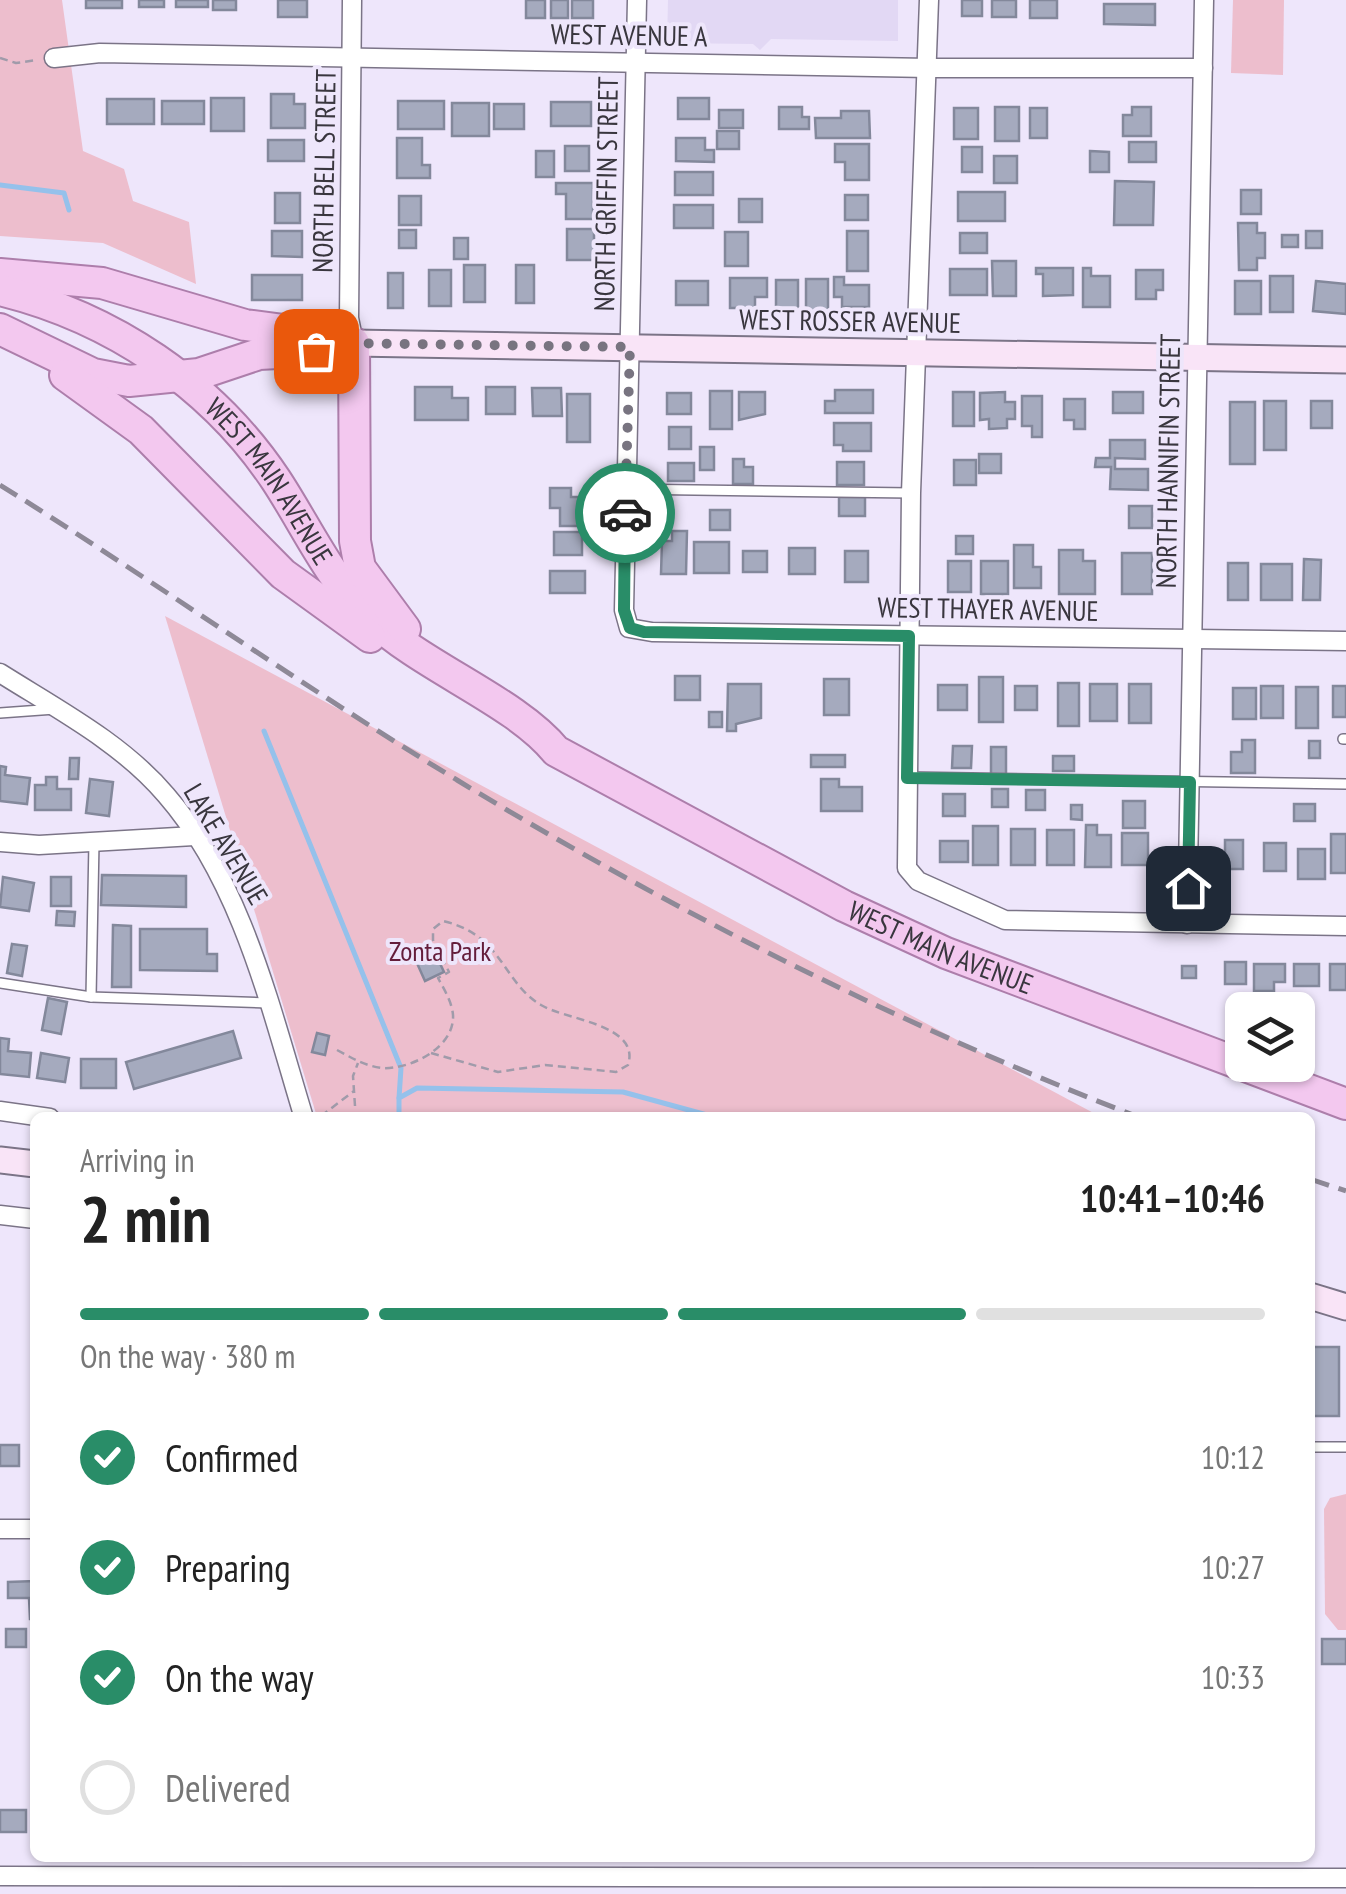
<!DOCTYPE html>
<html lang="en">
<head>
<meta charset="utf-8">
<style>
  :root { --surface:#fff; --page:#f6f6f6; --text:#222; --muted:#767676; --line:#e0e0e0; --accent:#298d68 }
  body { margin:0; font-family:"PT Sans Narrow",sans-serif; background:var(--page); color:var(--text); height:100vh; display:flex; flex-direction:column; font-size:38px; white-space:nowrap }
  * { box-sizing:border-box; margin:0 }
  p { font-size:32px; color:var(--muted) }
  .icon { flex:none; width:55px; height:55px; fill:none; stroke:currentColor; stroke-width:2; stroke-linecap:round; stroke-linejoin:round }
  .map { position:relative; flex:1; overflow:hidden }
  .sheet { position:absolute; left:30px; top:1112px; width:1285px; height:750px; display:flex; flex-direction:column; background:var(--surface); border-radius:15px; box-shadow:0 2px 8px #0004 }
  .sheet>* { flex:none }
  .buttons { position:absolute; left:1225px; top:992px; display:grid; gap:20px }
  .buttons a { display:grid; place-items:center; width:90px; height:90px; border-radius:15px; background:var(--surface); box-shadow:0 2px 8px #0004; font-size:50px }
  .pin { position:absolute; display:grid; place-items:center; width:85px; height:85px; color:#fff; margin:-42px; border-radius:20px; box-shadow:0 5px 15px #0006 }
  .courier { position:absolute; display:grid; place-items:center; width:100px; height:100px; margin:-50px; border:8px solid #298d68; border-radius:50%; background:#fff; color:#222; box-shadow:0 2px 12px #0007 }
  .headline em { font-style:normal; font-weight:600 }
  .headline div { display:flex; flex-direction:column-reverse }
  .headline { display:flex; align-items:center; justify-content:space-between; height:170px; padding:0 50px }
  h1 { font-size:65px; font-weight:600; line-height:75px }
  .bar { display:grid; grid-template-columns:repeat(4,1fr); gap:15px 10px; align-content:center; height:120px; padding:0 50px }
  .bar i { height:12px; border-radius:8px; background:var(--line) }
  .bar .current { background:var(--accent) }
  .bar p { grid-column:span 4 }
  ol { padding:0 50px; list-style:none }
  li { display:flex; align-items:center; gap:30px; height:110px }
  li p { margin-inline-start:auto }
  li .icon { padding:10px; border-radius:50%; background:var(--accent); color:#fff; stroke-width:4 }
  li:last-child { color:var(--muted) }
  li i { width:55px; height:55px; border:5px solid var(--line); border-radius:50% }
  .map>svg:first-child { display:block }
  .built { fill:#e2d8f4 }
  .green { fill:#edbecd }
  .lines { fill:none; stroke-linecap:round; stroke-linejoin:round }
  .stream { stroke:#95c1eb; stroke-width:5 }
  .building { fill:#a5aabe; stroke:#83889b; stroke-width:2.5 }
  .lane-casing { stroke:#7b7487; stroke-width:12 }
  .street-casing { stroke:#7b7487; stroke-width:21 }
  .secondary-casing { stroke:#7b7487; stroke-width:29 }
  .primary-casing { stroke:#ad7eab; stroke-width:34 }
  .path { stroke:#a09baa; stroke-width:2.5; stroke-dasharray:8 5; stroke-linecap:butt }
  .lane { stroke:#fff; stroke-width:9 }
  .street { stroke:#fff; stroke-width:18 }
  .secondary { stroke:#f9e4f7; stroke-width:25 }
  .primary { stroke:#f3c8ef; stroke-width:30 }
  .rail { stroke:#8e8997; stroke-width:5; stroke-dasharray:20 10; stroke-linecap:butt }
  .done { stroke:#787480; stroke-width:10; stroke-dasharray:0 18 }
  .route { stroke:#298d68; stroke-width:12 }
  .labels { text-anchor:middle; stroke-width:8; stroke-linejoin:round; paint-order:stroke }
  .street-label { font-size:28px; fill:#39363e; stroke:#eee6fb }
  .park-label { font-size:28px; fill:#641d3b; stroke:#eee6fb }
</style>
</head>
<body>
<div class="map">
<svg width="1346" height="1894" viewBox="0 0 1346 1894">
  <rect width="100%" height="100%" fill="#eee6fb"/>
  <polygon class="built" points="668,0 898,0 898,41 771,39 760,50 753,44 667,43"/>
  <g class="green">
    <polygon points="0,0 62,0 83,151 124,169 133,201 189,222 196,284 103,243 0,236"/>
    <polygon points="1233,0 1284,0 1283,75 1231,73"/>
    <polygon points="165,616 1101,1117 317,1117"/>
    <polygon points="1346,1494 1346,1630 1338,1630 1325,1614 1324,1509 1330,1498"/>
  </g>
  <g class="lines">
    <g class="stream">
      <polyline points="0,185 64,193 69,210"/>
      <polyline points="264,731 401,1068 399,1098"/>
      <polyline points="399,1118 399,1098 417,1088 623,1092 718,1118"/>
    </g>
  </g>
  <g class="building">
    <rect x="86" y="0" width="36" height="8"/>
    <rect x="139" y="0" width="25" height="7"/>
    <rect x="176" y="0" width="32" height="7"/>
    <rect x="213" y="0" width="23" height="10"/>
    <rect x="278" y="0" width="29" height="17"/>
    <rect x="526" y="0" width="19" height="18"/>
    <rect x="551" y="0" width="17" height="18"/>
    <rect x="572" y="0" width="21" height="18"/>
    <rect x="962" y="0" width="20" height="16"/>
    <rect x="992" y="0" width="24" height="17"/>
    <rect x="1030" y="0" width="27" height="18"/>
    <polygon points="1104,4 1155,4 1155,25 1104,24"/>
    <polygon points="271,94 294,94 294,104 305,104 305,128 271,128"/>
    <rect x="211" y="98" width="33" height="33"/>
    <rect x="678" y="98" width="31" height="21"/>
    <rect x="107" y="99" width="47" height="25"/>
    <rect x="162" y="101" width="42" height="23"/>
    <rect x="398" y="101" width="46" height="28"/>
    <rect x="551" y="102" width="40" height="24"/>
    <rect x="452" y="103" width="37" height="33"/>
    <rect x="494" y="104" width="30" height="25"/>
    <polygon points="779,107 802,107 802,117 809,117 809,129 779,129"/>
    <rect x="995" y="107" width="24" height="34"/>
    <polygon points="1132,107 1151,107 1151,136 1123,136 1123,115 1132,115"/>
    <rect x="954" y="108" width="24" height="31"/>
    <rect x="1030" y="108" width="17" height="30"/>
    <rect x="719" y="110" width="24" height="18"/>
    <polygon points="841,111 869,111 870,138 816,138 815,118 841,118"/>
    <rect x="717" y="131" width="22" height="18"/>
    <polygon points="397,138 422,138 422,165 430,165 430,178 397,178"/>
    <polygon points="676,138 705,138 705,150 714,150 714,162 676,161"/>
    <rect x="268" y="140" width="36" height="21"/>
    <rect x="1129" y="142" width="27" height="20"/>
    <polygon points="835,144 869,144 869,180 845,180 845,162 835,162"/>
    <rect x="565" y="146" width="24" height="25"/>
    <rect x="962" y="147" width="20" height="25"/>
    <rect x="536" y="151" width="18" height="26"/>
    <polygon points="1090,151 1109,152 1109,172 1090,172"/>
    <rect x="994" y="156" width="23" height="27"/>
    <rect x="675" y="172" width="38" height="23"/>
    <polygon points="1115,181 1154,182 1153,225 1114,225"/>
    <polygon points="556,183 593,183 593,219 566,219 566,194 556,194"/>
    <rect x="1241" y="190" width="20" height="24"/>
    <rect x="958" y="192" width="47" height="29"/>
    <rect x="275" y="193" width="25" height="30"/>
    <rect x="845" y="195" width="23" height="25"/>
    <rect x="399" y="196" width="22" height="29"/>
    <rect x="739" y="199" width="23" height="23"/>
    <rect x="674" y="205" width="39" height="23"/>
    <polygon points="1238,223 1257,223 1257,233 1265,233 1265,258 1257,258 1257,270 1239,270"/>
    <rect x="567" y="229" width="27" height="31"/>
    <rect x="399" y="230" width="17" height="18"/>
    <polygon points="272,231 302,231 302,257 272,256"/>
    <rect x="847" y="231" width="21" height="40"/>
    <rect x="1306" y="231" width="16" height="17"/>
    <rect x="725" y="232" width="23" height="34"/>
    <rect x="960" y="233" width="27" height="20"/>
    <rect x="1282" y="235" width="16" height="12"/>
    <rect x="454" y="238" width="14" height="21"/>
    <polygon points="992,261 1016,261 1016,296 993,296"/>
    <rect x="464" y="265" width="21" height="37"/>
    <rect x="516" y="265" width="18" height="38"/>
    <polygon points="1036,268 1073,268 1073,295 1043,296 1043,274 1036,274"/>
    <polygon points="1083,268 1091,268 1091,276 1110,276 1110,307 1083,307"/>
    <rect x="950" y="269" width="37" height="26"/>
    <rect x="429" y="270" width="22" height="36"/>
    <polygon points="1136,270 1163,270 1163,290 1156,290 1156,299 1136,299"/>
    <rect x="388" y="273" width="15" height="35"/>
    <rect x="252" y="275" width="50" height="25"/>
    <rect x="1270" y="276" width="23" height="36"/>
    <polygon points="834,277 844,277 844,285 869,285 869,307 842,307 842,297 834,297"/>
    <polygon points="730,278 767,278 767,297 755,297 755,308 730,308"/>
    <rect x="806" y="279" width="22" height="32"/>
    <rect x="776" y="280" width="22" height="30"/>
    <rect x="676" y="281" width="32" height="24"/>
    <rect x="1235" y="281" width="26" height="33"/>
    <polygon points="1316,281 1346,284 1346,314 1313,311"/>
    <polygon points="415,387 452,387 452,398 468,398 468,420 415,420"/>
    <rect x="486" y="387" width="29" height="27"/>
    <polygon points="532,388 561,388 562,416 533,416"/>
    <polygon points="835,390 873,390 873,413 825,413 825,401 835,401"/>
    <rect x="710" y="391" width="22" height="38"/>
    <polygon points="739,392 765,392 765,414 739,420"/>
    <rect x="953" y="392" width="21" height="34"/>
    <polygon points="1005,392 1005,402 1015,402 1015,419 1007,419 1007,428 989,429 989,419 980,420 980,393"/>
    <rect x="1113" y="392" width="30" height="21"/>
    <rect x="667" y="393" width="24" height="21"/>
    <rect x="567" y="394" width="23" height="48"/>
    <polygon points="1022,396 1042,396 1042,437 1032,437 1032,426 1022,426"/>
    <polygon points="1064,399 1085,399 1085,429 1074,429 1074,420 1064,420"/>
    <rect x="1264" y="401" width="22" height="49"/>
    <rect x="1311" y="401" width="21" height="27"/>
    <rect x="1230" y="402" width="25" height="62"/>
    <polygon points="834,423 871,423 871,451 843,451 843,445 834,445"/>
    <rect x="669" y="427" width="22" height="22"/>
    <polygon points="1110,440 1145,440 1145,459 1115,458 1115,469 1148,469 1148,490 1110,489 1111,467 1095,467 1096,458 1110,458"/>
    <rect x="700" y="447" width="14" height="23"/>
    <rect x="979" y="454" width="22" height="19"/>
    <polygon points="733,459 744,459 744,467 753,467 753,484 733,484"/>
    <rect x="954" y="460" width="22" height="25"/>
    <rect x="837" y="462" width="27" height="23"/>
    <rect x="668" y="463" width="26" height="18"/>
    <polygon points="550,488 571,488 571,497 582,497 582,526 560,526 560,508 550,508"/>
    <rect x="839" y="497" width="26" height="19"/>
    <rect x="1129" y="506" width="23" height="22"/>
    <rect x="710" y="510" width="20" height="20"/>
    <polygon points="672,531 687,531 686,574 661,574 662,541 672,541"/>
    <rect x="554" y="532" width="28" height="23"/>
    <rect x="956" y="536" width="17" height="18"/>
    <rect x="694" y="542" width="35" height="31"/>
    <polygon points="1014,545 1033,545 1033,567 1041,567 1041,588 1014,588"/>
    <rect x="789" y="548" width="26" height="26"/>
    <polygon points="1059,550 1083,550 1083,561 1095,561 1095,594 1059,594"/>
    <rect x="743" y="551" width="24" height="21"/>
    <rect x="845" y="551" width="23" height="31"/>
    <rect x="1122" y="553" width="30" height="41"/>
    <polygon points="1304,559 1321,560 1320,600 1303,600"/>
    <rect x="948" y="561" width="23" height="31"/>
    <rect x="981" y="561" width="27" height="33"/>
    <rect x="1228" y="563" width="20" height="37"/>
    <rect x="1261" y="564" width="31" height="36"/>
    <rect x="550" y="571" width="35" height="22"/>
    <rect x="675" y="676" width="25" height="24"/>
    <rect x="979" y="677" width="24" height="45"/>
    <rect x="824" y="679" width="25" height="36"/>
    <rect x="1058" y="683" width="21" height="43"/>
    <polygon points="728,684 761,684 761,718 736,724 736,731 727,731"/>
    <rect x="1090" y="684" width="27" height="37"/>
    <rect x="1129" y="684" width="22" height="39"/>
    <rect x="938" y="685" width="29" height="25"/>
    <rect x="1015" y="686" width="22" height="24"/>
    <rect x="1261" y="686" width="22" height="32"/>
    <rect x="1333" y="686" width="13" height="31"/>
    <rect x="1296" y="687" width="22" height="41"/>
    <rect x="1233" y="688" width="23" height="31"/>
    <rect x="709" y="712" width="13" height="15"/>
    <polygon points="1242,740 1255,740 1255,773 1231,773 1231,752 1242,752"/>
    <rect x="1309" y="741" width="11" height="17"/>
    <polygon points="953,746 972,746 971,768 952,768"/>
    <polygon points="991,747 1006,747 1006,775 991,774"/>
    <rect x="811" y="755" width="34" height="12"/>
    <rect x="1053" y="756" width="21" height="15"/>
    <polygon points="70,758 79,758 78,779 69,779"/>
    <polygon points="0,766 6,767 5,775 30,778 27,804 0,801"/>
    <polygon points="46,777 57,777 57,789 71,789 71,810 35,810 35,785 46,785"/>
    <polygon points="90,779 113,782 109,816 86,813"/>
    <polygon points="821,779 839,779 839,787 862,787 862,811 821,811"/>
    <rect x="992" y="789" width="16" height="18"/>
    <rect x="1026" y="790" width="19" height="20"/>
    <rect x="943" y="794" width="22" height="22"/>
    <rect x="1123" y="801" width="22" height="27"/>
    <rect x="1294" y="804" width="21" height="17"/>
    <polygon points="1071,805 1082,805 1082,820 1071,819"/>
    <polygon points="1086,825 1097,825 1097,835 1111,835 1111,867 1085,867"/>
    <rect x="973" y="826" width="25" height="39"/>
    <rect x="1011" y="829" width="24" height="36"/>
    <rect x="1047" y="830" width="27" height="35"/>
    <rect x="1122" y="833" width="26" height="32"/>
    <rect x="1331" y="834" width="15" height="39"/>
    <rect x="1225" y="840" width="18" height="29"/>
    <rect x="940" y="841" width="28" height="21"/>
    <rect x="1264" y="843" width="22" height="28"/>
    <rect x="1298" y="849" width="27" height="30"/>
    <polygon points="102,875 186,876 186,907 101,905"/>
    <polygon points="3,877 34,883 29,911 0,907"/>
    <rect x="51" y="877" width="20" height="29"/>
    <polygon points="57,911 75,912 74,926 56,925"/>
    <polygon points="113,925 131,926 131,987 112,987"/>
    <polygon points="140,929 207,929 207,954 217,954 217,971 140,970"/>
    <polygon points="12,944 27,946 22,976 7,973"/>
    <polygon points="435,953 444,972 425,981 416,961"/>
    <rect x="1225" y="962" width="21" height="22"/>
    <polygon points="1254,964 1285,964 1285,982 1274,982 1274,991 1254,991"/>
    <rect x="1294" y="964" width="25" height="22"/>
    <rect x="1330" y="964" width="16" height="26"/>
    <rect x="1182" y="966" width="14" height="12"/>
    <polygon points="48,998 67,1002 61,1034 42,1030"/>
    <polygon points="233,1031 241,1058 134,1089 126,1062"/>
    <polygon points="317,1033 329,1036 325,1055 312,1052"/>
    <polygon points="0,1038 9,1039 8,1051 31,1053 29,1077 0,1074"/>
    <polygon points="41,1053 69,1058 65,1082 37,1078"/>
    <rect x="81" y="1059" width="35" height="29"/>
    <rect x="1310" y="1347" width="29" height="69"/>
    <rect x="0" y="1445" width="19" height="21"/>
    <polygon points="35,1581 35,1619 30,1619 29,1598 8,1598 8,1582"/>
    <rect x="6" y="1629" width="20" height="18"/>
    <rect x="1322" y="1639" width="24" height="25"/>
    <rect x="0" y="1810" width="26" height="22"/>
  </g>
  <g class="lines">
    <defs>
      <g id="lane">
        <polyline points="625,489 911,493"/>
        <polyline points="0,713 55,709"/>
        <polyline points="1343,739 1346,739"/>
        <polyline points="909,777 1346,784"/>
        <polyline points="0,983 91,997 268,1003"/>
        <polyline points="91,997 94,842"/>
        <polyline points="1310,1447 1346,1447"/>
      </g>
      <g id="street">
        <polyline points="352,0 349,318 354,343"/>
        <polyline points="637,0 624,610 629,628 652,632 1346,641"/>
        <polyline points="929,0 911,493 907,868 918,881 1005,920 1346,926"/>
        <polyline points="54,58 100,53 929,68 1203,68"/>
        <path d="M0 673C57 709 122 743 166 795 242 882 271 1010 304 1118"/>
        <polyline points="0,842 39,845 194,836"/>
        <polyline points="1187,924 1204,0"/>
        <polyline points="0,1111 50,1118"/>
        <polyline points="0,1215 35,1219"/>
        <polyline points="0,1529 35,1529"/>
        <polyline points="0,1876 1346,1878"/>
      </g>
      <g id="secondary">
        <polyline points="354,343 1346,360"/>
        <polyline points="0,1160 35,1164"/>
        <polyline points="1310,1296 1346,1307"/>
      </g>
      <g id="primary">
        <polyline points="0,274 102,283 245,325 314,334"/>
        <path id="s1" d="M0 290C111 317 212 384 276 480 307 527 329 579 371 618 424 668 515 701 556 751L844 906 946 953 1346 1104"/>
        <polyline points="0,329 93,374 129,381 199,374 259,354 316,351 354,343 355,541 360,568 405,629"/>
        <polyline points="65,375 141,430 283,574 370,637"/>
      </g>
    </defs>
    <use href="#lane" class="lane-casing"/>
    <use href="#street" class="street-casing"/>
    <use href="#secondary" class="secondary-casing"/>
    <use href="#primary" class="primary-casing"/>
    <g class="path">
      <polyline points="0,58 16,63 37,60"/>
      <path d="M337 1050C352 1058 365 1066 382 1068 409 1070 455 1048 453 1015 452 1002 444 989 438 978L449 972 433 940V929L443 921C503 935 502 982 541 1005 565 1020 641 1024 628 1065L616 1072 545 1065 498 1072 431 1053"/>
      <polyline points="355,1106 353,1076 358,1063"/>
      <polyline points="321,1116 354,1091"/>
    </g>
    <use href="#lane" class="lane"/>
    <use href="#street" class="street"/>
    <use href="#secondary" class="secondary"/>
    <use href="#primary" class="primary"/>
    <g class="rail">
      <path d="M0 485C154 581 302 686 457 780 674 912 904 1027 1141 1118"/>
      <polyline points="1310,1179 1346,1191"/>
    </g>
  </g>
  <g class="lines">
    <polyline class="done" points="316,351 340,343 630,347 625,513"/>
    <polyline class="route" points="625,513 624,610 630,628 644,632 909,636 907,778 1190,782 1188,888"/>
  </g>
  <g class="labels">
    <g class="street-label">
      <text transform="translate(629 35) rotate(1)" y="10">WEST AVENUE A</text>
      <text transform="translate(324 171) rotate(-89)" y="10">NORTH BELL STREET</text>
      <text transform="translate(606 194) rotate(-89)" y="10">NORTH GRIFFIN STREET</text>
      <text transform="translate(850 321) rotate(1)" y="10">WEST ROSSER AVENUE</text>
      <text transform="translate(1168 461) rotate(-89)" y="10">NORTH HANNIFIN STREET</text>
      <text dy="10" stroke="none"><textPath href="#s1" startOffset="340">WEST MAIN AVENUE</textPath></text>
      <text transform="translate(988 609) rotate(1)" y="10">WEST THAYER AVENUE</text>
      <text transform="translate(226 844) rotate(59)" y="10">LAKE AVENUE</text>
      <text dy="10" stroke="none"><textPath href="#s1" startOffset="1172">WEST MAIN AVENUE</textPath></text>
    </g>
    <g class="park-label">
      <text x="440" y="961">Zonta Park</text>
    </g>
  </g>
</svg>
<div class="buttons">
<a><svg class="icon" aria-label="layers" viewBox="0 0 24 24"><path d="M12 4l9 5-9 5-9-5zM3 14l9 5 9-5"/></svg></a>
</div>
<div class="pin" style="left:316px;top:351px;background:#ea580c"><svg class="icon" aria-label="bag" viewBox="0 0 24 24"><path d="M5 8h14l-1 12H6zM9 8a3 3 0 0 1 6 0"/></svg></div>
<div class="pin" style="left:1188px;top:888px;background:#1f2937"><svg class="icon" aria-label="home" viewBox="0 0 24 24"><path d="M3 11l9-7 9 7M6 9v11h12V9"/></svg></div>
<div class="courier" style="left:625px;top:513px"><svg class="icon" aria-label="car" viewBox="0 0 24 24"><path d="M5 17H2v-5l4-1 3-4h7l3 4 3 1v5h-3M9 17h6M6 11h13"/><circle cx="7" cy="17" r="2"/><circle cx="17" cy="17" r="2"/></svg></div>
<section class="sheet">
<div class="headline"><div><h1>2 min</h1><p>Arriving in</p></div><em>10:41–10:46</em></div>
<div class="bar"><i class="current"></i><i class="current"></i><i class="current"></i><i></i><p>On the way · 380 m</p></div>
<ol>
<li><svg class="icon" aria-label="check" viewBox="0 0 24 24"><path d="M5 12l5 5 9-10"/></svg>Confirmed<p>10:12</p></li>
<li><svg class="icon" aria-label="check" viewBox="0 0 24 24"><path d="M5 12l5 5 9-10"/></svg>Preparing<p>10:27</p></li>
<li><svg class="icon" aria-label="check" viewBox="0 0 24 24"><path d="M5 12l5 5 9-10"/></svg>On the way<p>10:33</p></li>
<li><i></i>Delivered</li>
</ol>
</section>
</div>
</body>
</html>
